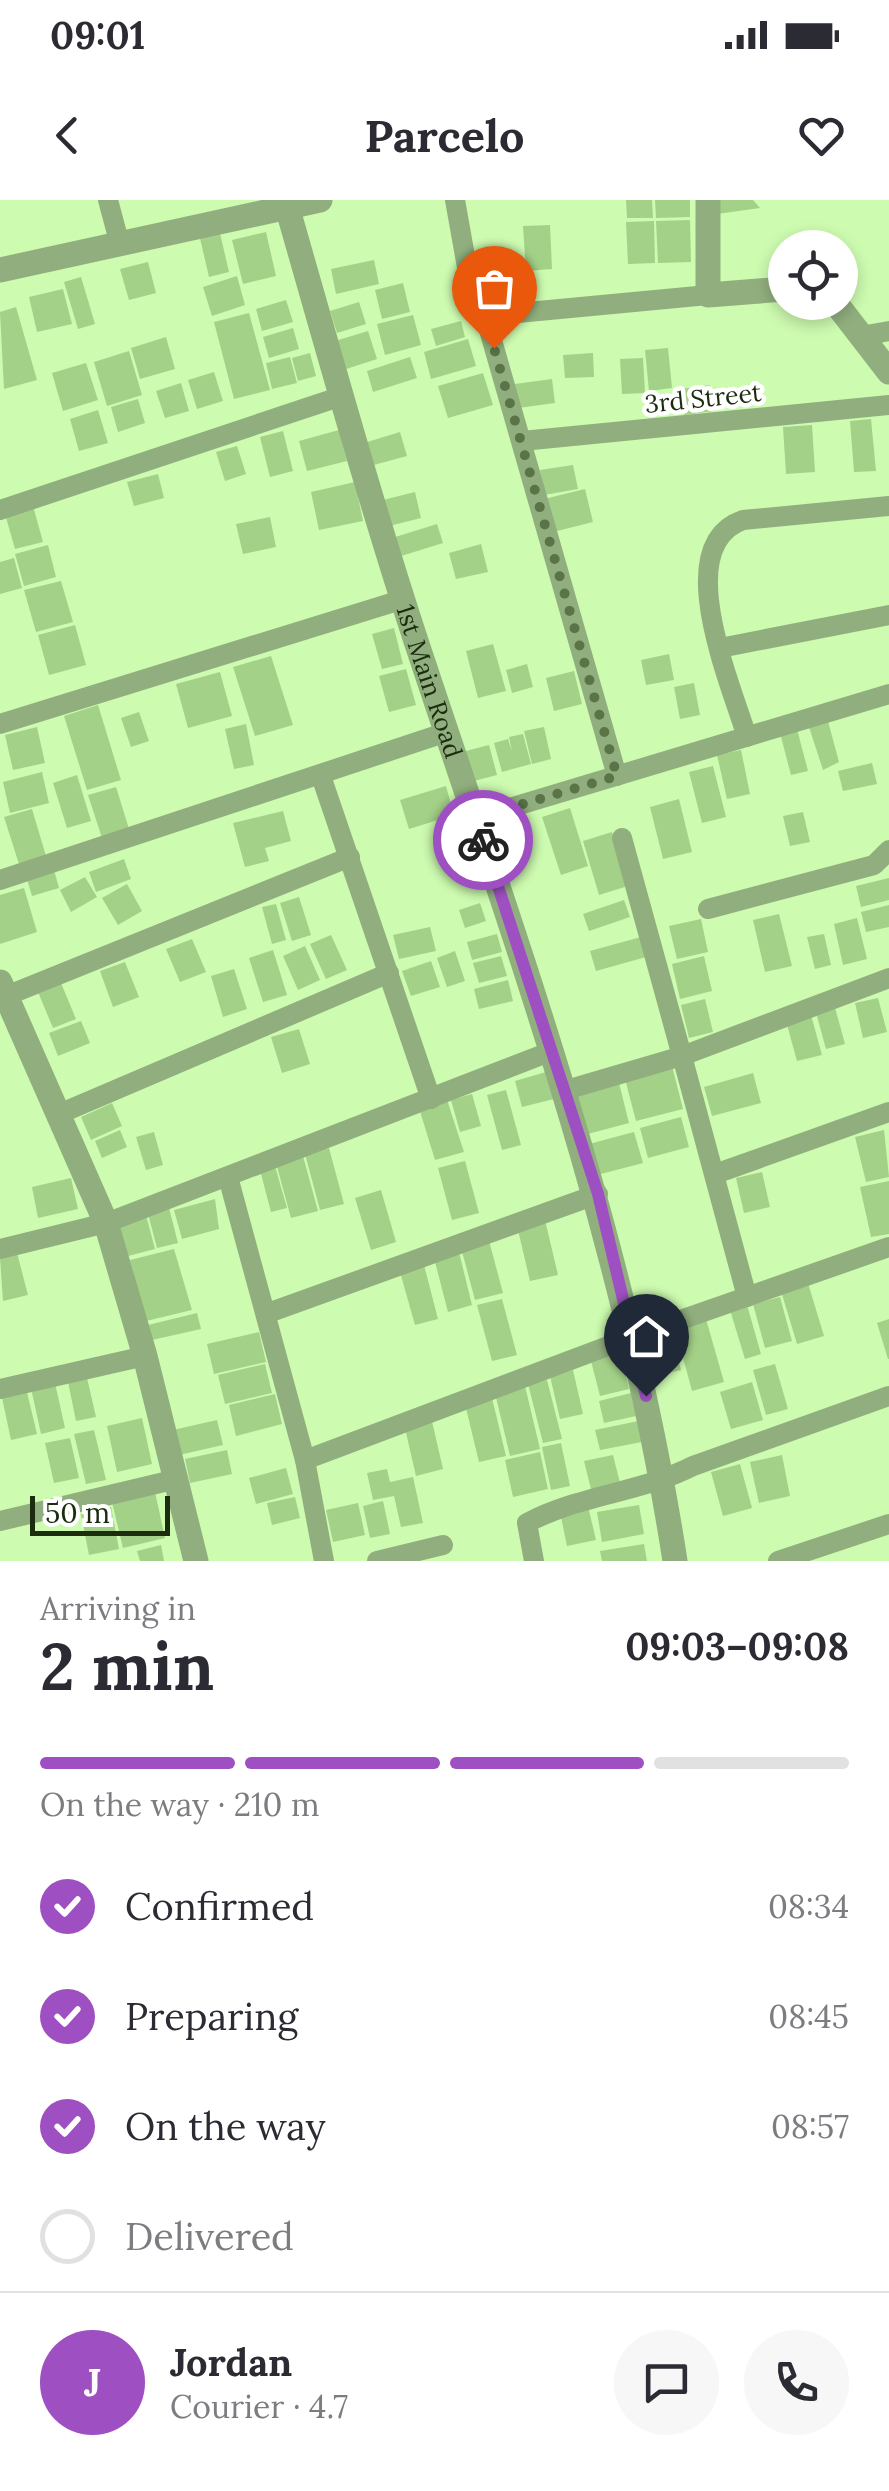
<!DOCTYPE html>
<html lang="en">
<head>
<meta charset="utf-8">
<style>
  :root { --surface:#fff; --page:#f7f7f7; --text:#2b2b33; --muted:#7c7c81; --line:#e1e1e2; --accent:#9e50c2 }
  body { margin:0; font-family:Lora,serif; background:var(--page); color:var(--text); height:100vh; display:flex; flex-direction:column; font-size:38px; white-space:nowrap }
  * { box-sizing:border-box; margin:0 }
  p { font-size:32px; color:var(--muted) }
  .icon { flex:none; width:55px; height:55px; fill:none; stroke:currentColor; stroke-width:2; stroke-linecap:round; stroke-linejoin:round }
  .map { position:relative; height:1361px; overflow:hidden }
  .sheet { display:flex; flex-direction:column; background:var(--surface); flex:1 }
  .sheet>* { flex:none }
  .buttons { position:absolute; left:768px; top:30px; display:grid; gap:20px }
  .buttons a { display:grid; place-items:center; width:90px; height:90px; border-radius:50%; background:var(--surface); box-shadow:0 5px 15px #0003; font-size:50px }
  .scale { position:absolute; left:30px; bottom:25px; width:140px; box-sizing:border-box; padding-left:10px; border:5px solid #1b2c0f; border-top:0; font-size:28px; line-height:35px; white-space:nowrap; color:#1b2c0f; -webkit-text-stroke:8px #fff; paint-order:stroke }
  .pin { position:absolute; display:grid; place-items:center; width:85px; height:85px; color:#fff; margin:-102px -42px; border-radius:50% 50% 50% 0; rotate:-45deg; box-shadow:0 0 10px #0007 }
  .pin .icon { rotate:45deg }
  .courier { position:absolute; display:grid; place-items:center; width:100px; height:100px; margin:-50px; border:8px solid #9e50c2; border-radius:50%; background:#fff; color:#222; box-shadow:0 2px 12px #0007 }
  .headline em { font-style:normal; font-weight:700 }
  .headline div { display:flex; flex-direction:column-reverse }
  .headline { display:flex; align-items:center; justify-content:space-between; height:170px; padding:0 40px }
  h1 { font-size:65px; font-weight:700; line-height:75px }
  .bar { display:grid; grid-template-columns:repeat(4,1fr); gap:15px 10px; align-content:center; height:120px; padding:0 40px }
  .bar i { height:12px; border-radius:8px; background:var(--line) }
  .bar .on { background:var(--accent) }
  .bar p { grid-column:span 4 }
  .line { display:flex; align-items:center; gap:25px; padding:0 40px; border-top:2px solid var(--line) }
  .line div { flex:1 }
  .round { display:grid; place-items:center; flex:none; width:105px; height:105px; border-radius:52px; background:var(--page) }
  ol { padding:0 40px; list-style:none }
  li { display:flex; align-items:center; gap:30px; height:110px }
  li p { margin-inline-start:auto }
  li .icon { padding:10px; border-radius:50%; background:var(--accent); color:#fff; stroke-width:4 }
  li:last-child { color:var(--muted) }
  li i { width:55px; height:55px; border:5px solid var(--line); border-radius:50% }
  .status { display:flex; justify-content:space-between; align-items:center; height:70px; padding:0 50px; background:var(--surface); direction:ltr }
  .status svg { height:28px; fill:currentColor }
  header { display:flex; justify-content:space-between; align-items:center; height:130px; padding:0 40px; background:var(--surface); font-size:45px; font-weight:700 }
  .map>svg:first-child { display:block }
  .building { fill:#a4d188 }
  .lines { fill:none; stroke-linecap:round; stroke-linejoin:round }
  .minor { stroke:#91af7e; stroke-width:20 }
  .tertiary { stroke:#91af7e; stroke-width:25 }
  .done { stroke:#597447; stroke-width:10; stroke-dasharray:0 18 }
  .route { stroke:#9e50c2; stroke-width:12 }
  .labels { text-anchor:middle; stroke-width:9; stroke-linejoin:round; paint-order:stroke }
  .street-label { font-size:25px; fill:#1b2c0f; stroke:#fff }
</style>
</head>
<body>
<div class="status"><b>09:01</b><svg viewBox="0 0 49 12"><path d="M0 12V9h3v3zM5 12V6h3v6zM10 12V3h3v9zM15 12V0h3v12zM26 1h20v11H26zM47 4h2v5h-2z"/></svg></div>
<header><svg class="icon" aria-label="back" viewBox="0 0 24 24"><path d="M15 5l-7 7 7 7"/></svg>Parcelo<svg class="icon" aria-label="heart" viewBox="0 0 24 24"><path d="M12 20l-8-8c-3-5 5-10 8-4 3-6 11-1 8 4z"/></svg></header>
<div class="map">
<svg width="889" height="1361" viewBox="0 0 889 1361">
  <rect width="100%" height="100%" fill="#cdfbb0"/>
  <g class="building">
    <polygon points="626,0 652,0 653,18 627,18"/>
    <polygon points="655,0 690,0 690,17 656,18"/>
    <polygon points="716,0 753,0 760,8 717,14"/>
    <polygon points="690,20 691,62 658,63 656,21"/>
    <polygon points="654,21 655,63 628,64 626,22"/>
    <polygon points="550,25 552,69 526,71 523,26"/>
    <polygon points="219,29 229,72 209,77 199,34"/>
    <polygon points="266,32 276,76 243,84 232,40"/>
    <polygon points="374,60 379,84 336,94 331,69"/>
    <polygon points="148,62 156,93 129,100 120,69"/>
    <polygon points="237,76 245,105 212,116 203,87"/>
    <polygon points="81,77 95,124 78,129 64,82"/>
    <polygon points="403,83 410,112 382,119 375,90"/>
    <polygon points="63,89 72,124 37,132 29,97"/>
    <polygon points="286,100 293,122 262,131 256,109"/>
    <polygon points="359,102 366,124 337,133 330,111"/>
    <polygon points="16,107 37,180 4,189 0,112"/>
    <polygon points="249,113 270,190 234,199 214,122"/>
    <polygon points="413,115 421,145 385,155 377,124"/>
    <polygon points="461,121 465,137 436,146 431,129"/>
    <polygon points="293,128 299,149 269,158 263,137"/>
    <polygon points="368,131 377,159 343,170 335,141"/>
    <polygon points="166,137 175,169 140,179 131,148"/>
    <polygon points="468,139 476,166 431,179 424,152"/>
    <polygon points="668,148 672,188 649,191 645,150"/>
    <polygon points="129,151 142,195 107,206 94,162"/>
    <polygon points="310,153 316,176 298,181 292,158"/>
    <polygon points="593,153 594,177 565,178 563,155"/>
    <polygon points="290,157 297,183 272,189 266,163"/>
    <polygon points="410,157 417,178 373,192 367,171"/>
    <polygon points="643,158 645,193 622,194 620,159"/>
    <polygon points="86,163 98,200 63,211 52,173"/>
    <polygon points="214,172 223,201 197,209 188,180"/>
    <polygon points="483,173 493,205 448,218 438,186"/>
    <polygon points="552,179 555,203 518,208 515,184"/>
    <polygon points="181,183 189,211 165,218 156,191"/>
    <polygon points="710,185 714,211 684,215 681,189"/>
    <polygon points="138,199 145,223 118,232 111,207"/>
    <polygon points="98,210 108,243 79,251 70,219"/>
    <polygon points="871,219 876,271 854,272 850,221"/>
    <polygon points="812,225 815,272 786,274 783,227"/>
    <polygon points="339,230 347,261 307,271 299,241"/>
    <polygon points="283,231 293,271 270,277 260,237"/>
    <polygon points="400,232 407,256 370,266 364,243"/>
    <polygon points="237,246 246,274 225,281 216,252"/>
    <polygon points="573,265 578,289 544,295 540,270"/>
    <polygon points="158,274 164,298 134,306 127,282"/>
    <polygon points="355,282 363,321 319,330 311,292"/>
    <polygon points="585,289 593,322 553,332 544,299"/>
    <polygon points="415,292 421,318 389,326 383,300"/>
    <polygon points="33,306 43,342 15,349 5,314"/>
    <polygon points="270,317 276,347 243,354 236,324"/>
    <polygon points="437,324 443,343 398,357 392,338"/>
    <polygon points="481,344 488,372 456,379 449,353"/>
    <polygon points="48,345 56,377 24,386 15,354"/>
    <polygon points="14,358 22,388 0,394 0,362"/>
    <polygon points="61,381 73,422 36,432 24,390"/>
    <polygon points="75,425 86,465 49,475 38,435"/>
    <polygon points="394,428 403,464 382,469 372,434"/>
    <polygon points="493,444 506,491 478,498 466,451"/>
    <polygon points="669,454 674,480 646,485 641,460"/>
    <polygon points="271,456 293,525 255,536 233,467"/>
    <polygon points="527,464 533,487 512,493 506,470"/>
    <polygon points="406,469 416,505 389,512 379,476"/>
    <polygon points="574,471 582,504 554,511 546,478"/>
    <polygon points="220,472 232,516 188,528 176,484"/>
    <polygon points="694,483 700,515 680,519 674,487"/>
    <polygon points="98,505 121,580 87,590 64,516"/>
    <polygon points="139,512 149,541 131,547 121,518"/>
    <polygon points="828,521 839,562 823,570 809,527"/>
    <polygon points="246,524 254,565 234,569 225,529"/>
    <polygon points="37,527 45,563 13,570 5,535"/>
    <polygon points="544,527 551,559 532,564 524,531"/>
    <polygon points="797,529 808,571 791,575 780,533"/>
    <polygon points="523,534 531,564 502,572 494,543 508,539 512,551 509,537"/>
    <polygon points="489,545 497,575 470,582 462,552"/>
    <polygon points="741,550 750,594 727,599 717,555"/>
    <polygon points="872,563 877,584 843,591 838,571"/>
    <polygon points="713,566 726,617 702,623 689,572"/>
    <polygon points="42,572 49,603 10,613 3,582"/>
    <polygon points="77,575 91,621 67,628 53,583"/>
    <polygon points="446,586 454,615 409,629 400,600"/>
    <polygon points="116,587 130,632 103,641 88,595"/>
    <polygon points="679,599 692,652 663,659 650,607"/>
    <polygon points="570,608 588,666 561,675 542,617"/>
    <polygon points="32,609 46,656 19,664 4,617"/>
    <polygon points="283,611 291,641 265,648 269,661 245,667 233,623"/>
    <polygon points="803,612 810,642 790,646 783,616"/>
    <polygon points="612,632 628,686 599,695 583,641"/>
    <polygon points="124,659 131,679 96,692 89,672"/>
    <polygon points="54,670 59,688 32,696 27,679"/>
    <polygon points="85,677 97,697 71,712 60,690"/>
    <polygon points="889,678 889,700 861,707 856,686"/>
    <polygon points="127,684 142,711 118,725 102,698"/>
    <polygon points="24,688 37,732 0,744 0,695"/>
    <polygon points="299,697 311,735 292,741 280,703"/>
    <polygon points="624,700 630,717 589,731 583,714"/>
    <polygon points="480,703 486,721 465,728 459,710"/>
    <polygon points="276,704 286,740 272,744 262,707"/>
    <polygon points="889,705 889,727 866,732 861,712"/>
    <polygon points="779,714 792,766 765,772 753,720"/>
    <polygon points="857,718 867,759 843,765 834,724"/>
    <polygon points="701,719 708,752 677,759 669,726"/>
    <polygon points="430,727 436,751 399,759 393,735"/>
    <polygon points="497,734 502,752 472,760 467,742"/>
    <polygon points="824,734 831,765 815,769 807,737"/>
    <polygon points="331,735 347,770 326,779 310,744"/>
    <polygon points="641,737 646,757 596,771 590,751"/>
    <polygon points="192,739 206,772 180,782 166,749"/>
    <polygon points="305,746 320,780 298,790 283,756"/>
    <polygon points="273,750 287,795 263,802 249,758"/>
    <polygon points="455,751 465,781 447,787 437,758"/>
    <polygon points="501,756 507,776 479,783 473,763"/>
    <polygon points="704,756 712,791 680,799 672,764"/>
    <polygon points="431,761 440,787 411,796 402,771"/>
    <polygon points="125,762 139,797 113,807 100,771"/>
    <polygon points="234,769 247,809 223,817 211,776"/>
    <polygon points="508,780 513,801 479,809 474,789"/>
    <polygon points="61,783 76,819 53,828 38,792"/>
    <polygon points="878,798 887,832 863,838 855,803"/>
    <polygon points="705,799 713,832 689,838 681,805"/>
    <polygon points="834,804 845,844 826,849 815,809"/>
    <polygon points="811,815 822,855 797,861 786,821"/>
    <polygon points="81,821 90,843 58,856 49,833"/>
    <polygon points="299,829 310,864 282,873 271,837"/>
    <polygon points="671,862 683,909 636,921 624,875"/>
    <polygon points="546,872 554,899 522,907 515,881"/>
    <polygon points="753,873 761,903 712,916 704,887"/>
    <polygon points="619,883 629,923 584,935 574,895"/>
    <polygon points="506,890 521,945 502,950 487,895"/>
    <polygon points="472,894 481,926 460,932 451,900"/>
    <polygon points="447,900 464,952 435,960 419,908"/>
    <polygon points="112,903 122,926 91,940 81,917"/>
    <polygon points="681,917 689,947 648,958 640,928"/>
    <polygon points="120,930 127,947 102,958 95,941"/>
    <polygon points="884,930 889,977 866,982 855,937"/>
    <polygon points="154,932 163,965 146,970 136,937"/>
    <polygon points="634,932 643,963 597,975 589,944"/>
    <polygon points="329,948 344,1004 320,1010 305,954"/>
    <polygon points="303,956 318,1011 291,1018 276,963"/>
    <polygon points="465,961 479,1013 452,1020 438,968"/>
    <polygon points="275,966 287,1008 271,1012 260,970"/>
    <polygon points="762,972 770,1007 744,1013 736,978"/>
    <polygon points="71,978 78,1009 38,1018 32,987"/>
    <polygon points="889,981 889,1034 871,1037 860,987"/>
    <polygon points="381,990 396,1042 371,1050 355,998"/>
    <polygon points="215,999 219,1029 182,1039 174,1010"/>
    <polygon points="168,1004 178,1043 157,1048 147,1010"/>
    <polygon points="146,1015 155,1049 128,1056 115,1023"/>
    <polygon points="545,1020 558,1075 530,1081 517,1026"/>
    <polygon points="488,1037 503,1093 475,1100 460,1044"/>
    <polygon points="174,1049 192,1110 146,1121 130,1060"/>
    <polygon points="459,1052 472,1105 448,1112 434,1058"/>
    <polygon points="17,1053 28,1095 3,1101 0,1058"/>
    <polygon points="424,1065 438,1119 415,1125 400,1072"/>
    <polygon points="808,1083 824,1136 797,1144 781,1091"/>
    <polygon points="780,1097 792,1141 765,1148 753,1104"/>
    <polygon points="502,1099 517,1155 492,1161 477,1105"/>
    <polygon points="747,1105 761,1154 745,1159 730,1110"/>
    <polygon points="197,1113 201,1129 152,1140 148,1125"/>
    <polygon points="706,1119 724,1182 692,1191 675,1128"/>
    <polygon points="889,1119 889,1159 888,1159 877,1123"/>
    <polygon points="259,1132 266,1162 214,1174 207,1144"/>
    <polygon points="672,1135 681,1170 649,1178 639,1144"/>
    <polygon points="620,1150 629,1189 600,1196 590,1157"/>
    <polygon points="265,1164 272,1193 225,1204 218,1175"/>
    <polygon points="775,1164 788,1209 766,1215 753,1170"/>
    <polygon points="573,1170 583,1214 560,1219 550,1176"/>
    <polygon points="87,1178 96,1217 76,1221 68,1182"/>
    <polygon points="547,1180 562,1239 543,1243 528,1184"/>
    <polygon points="752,1182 763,1220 731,1229 720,1192"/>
    <polygon points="55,1183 65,1228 41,1234 31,1188"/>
    <polygon points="525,1186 540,1249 510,1256 495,1193"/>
    <polygon points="26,1188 37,1234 11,1240 1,1193"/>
    <polygon points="631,1193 636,1216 604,1223 599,1201"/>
    <polygon points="275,1194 282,1224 236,1236 229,1205"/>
    <polygon points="492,1198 506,1256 479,1262 465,1204"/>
    <polygon points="431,1217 443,1269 416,1276 404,1224"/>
    <polygon points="142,1218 152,1264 117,1272 107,1226"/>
    <polygon points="217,1220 223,1245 179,1255 173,1230"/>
    <polygon points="643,1220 647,1241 600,1250 595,1230"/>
    <polygon points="94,1230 106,1280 86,1284 74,1234"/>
    <polygon points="70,1238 79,1278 54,1283 45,1243"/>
    <polygon points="561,1243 570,1286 551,1290 542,1247"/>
    <polygon points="227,1250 232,1274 190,1283 185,1259"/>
    <polygon points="540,1252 548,1289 513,1297 505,1260"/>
    <polygon points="613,1255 620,1283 591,1289 584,1261"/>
    <polygon points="782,1255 790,1296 759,1303 750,1262"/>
    <polygon points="740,1264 752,1308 723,1316 711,1272"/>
    <polygon points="286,1268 293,1294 256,1304 249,1278"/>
    <polygon points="387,1269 390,1282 413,1277 423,1323 401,1327 394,1296 373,1300 367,1273"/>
    <polygon points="155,1292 165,1338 123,1348 112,1302"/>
    <polygon points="295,1297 300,1318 272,1325 267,1303"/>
    <polygon points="383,1301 390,1334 370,1338 363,1306"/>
    <polygon points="358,1303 365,1335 333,1342 326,1310"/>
    <polygon points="639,1305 644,1334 602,1342 597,1312"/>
    <polygon points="588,1306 596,1340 567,1346 560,1312"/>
    <polygon points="111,1307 119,1349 89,1355 81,1314"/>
    <polygon points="644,1344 647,1361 602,1361 600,1351"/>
    <polygon points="161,1345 164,1361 140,1361 137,1351"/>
  </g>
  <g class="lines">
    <g class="minor">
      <polyline points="108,0 120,45"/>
      <polyline points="455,0 468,73 485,116 708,95"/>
      <polyline points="485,116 617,576"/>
      <polyline points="861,136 889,131"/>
      <polyline points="522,241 889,205"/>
      <polyline points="0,310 342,196"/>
      <polyline points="720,448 889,415"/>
      <polyline points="0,524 404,399"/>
      <path d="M747 537C731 484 670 345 743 320L889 306"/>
      <polyline points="321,576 431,899"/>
      <polyline points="476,618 889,494"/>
      <polyline points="0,680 447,532"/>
      <polyline points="708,709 874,665 889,650"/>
      <polyline points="6,796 350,657"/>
      <polyline points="566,890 682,856 622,638"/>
      <polyline points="59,914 389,773"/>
      <polyline points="715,974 889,912"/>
      <polyline points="228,977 305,1260"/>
      <polyline points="0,1049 106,1023 552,851"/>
      <polyline points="747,1097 682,856 889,778"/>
      <polyline points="268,1113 598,994"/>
      <polyline points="0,1189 145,1156"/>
      <polyline points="0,1321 177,1279"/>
      <polyline points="324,1361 305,1260 632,1137 889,1047"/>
      <polyline points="377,1361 443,1345"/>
      <path d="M534 1361 527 1323C579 1295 640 1293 693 1266L889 1196"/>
      <polyline points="778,1361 889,1324"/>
    </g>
    <g class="tertiary">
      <polyline points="708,0 708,95 785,89"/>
      <path id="s1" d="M288 10C329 153 369 297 415 438 516 743 626 1042 675 1361"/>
      <polyline points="0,70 320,0"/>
      <polyline points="835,102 889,172"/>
      <polyline points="0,782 106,1023 145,1156 196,1361"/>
    </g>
  </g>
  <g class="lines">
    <polyline class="done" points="483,640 476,618 617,576 494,148"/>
    <polyline class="route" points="483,640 598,994 646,1196"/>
  </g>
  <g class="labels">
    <g class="street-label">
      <text transform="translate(703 198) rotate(-6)" y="9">3rd Street</text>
      <text dy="9" stroke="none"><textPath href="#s1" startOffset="492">1st Main Road</textPath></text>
    </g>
  </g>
</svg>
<div class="buttons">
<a><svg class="icon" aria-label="locate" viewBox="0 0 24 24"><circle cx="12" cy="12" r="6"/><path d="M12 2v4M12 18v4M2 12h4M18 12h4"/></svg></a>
</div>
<div class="scale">50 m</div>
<div class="pin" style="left:494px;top:148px;background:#ea580c"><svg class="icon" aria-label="bag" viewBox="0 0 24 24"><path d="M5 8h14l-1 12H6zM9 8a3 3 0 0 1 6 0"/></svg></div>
<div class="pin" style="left:646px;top:1196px;background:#1f2937"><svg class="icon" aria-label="home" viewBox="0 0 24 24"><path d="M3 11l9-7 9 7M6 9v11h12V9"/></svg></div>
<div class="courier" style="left:483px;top:640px"><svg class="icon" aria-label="bike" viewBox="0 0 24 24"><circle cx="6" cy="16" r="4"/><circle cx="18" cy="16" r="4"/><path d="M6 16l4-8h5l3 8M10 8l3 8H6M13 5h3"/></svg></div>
</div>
<section class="sheet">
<div class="headline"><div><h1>2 min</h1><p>Arriving in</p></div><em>09:03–09:08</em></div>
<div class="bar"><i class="on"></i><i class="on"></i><i class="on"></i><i></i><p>On the way · 210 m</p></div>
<ol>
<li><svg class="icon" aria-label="check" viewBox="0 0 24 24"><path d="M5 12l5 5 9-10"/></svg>Confirmed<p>08:34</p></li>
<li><svg class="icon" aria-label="check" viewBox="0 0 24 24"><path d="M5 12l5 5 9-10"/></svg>Preparing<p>08:45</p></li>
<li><svg class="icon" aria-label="check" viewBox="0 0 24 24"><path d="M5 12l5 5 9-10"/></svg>On the way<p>08:57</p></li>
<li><i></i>Delivered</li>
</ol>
<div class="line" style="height:180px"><b class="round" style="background:var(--accent);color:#fff">J</b><div><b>Jordan</b><p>Courier · 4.7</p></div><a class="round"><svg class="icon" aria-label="chat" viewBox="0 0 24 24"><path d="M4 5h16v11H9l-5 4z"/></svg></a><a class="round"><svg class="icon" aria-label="phone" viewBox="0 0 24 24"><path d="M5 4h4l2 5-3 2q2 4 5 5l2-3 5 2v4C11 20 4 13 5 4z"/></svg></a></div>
</section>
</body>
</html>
